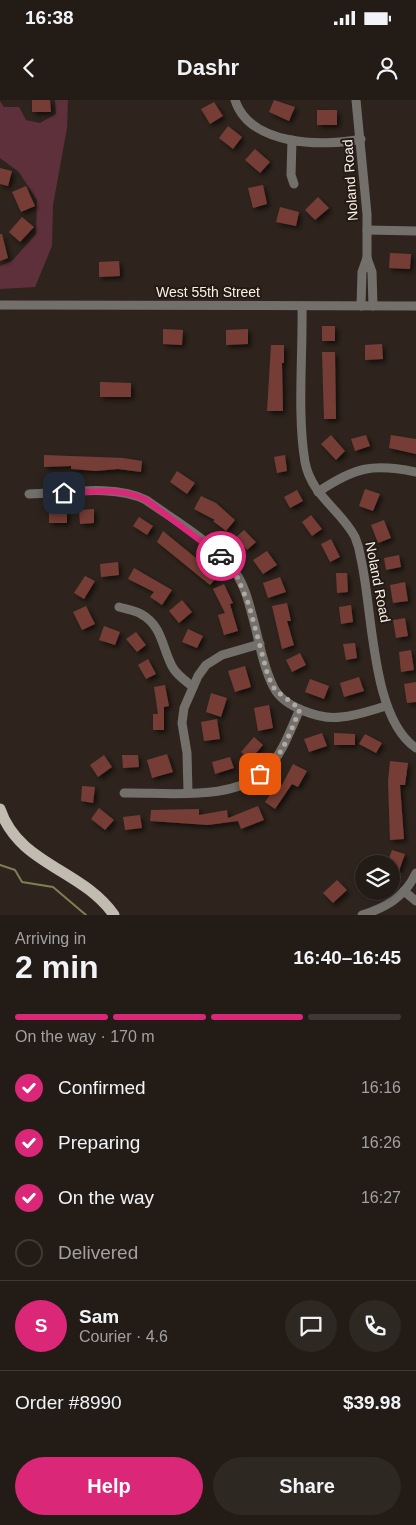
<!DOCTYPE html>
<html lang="en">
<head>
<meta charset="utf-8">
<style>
  :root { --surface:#221b16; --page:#2e2823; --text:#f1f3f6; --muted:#a2a1a1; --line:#3f3935; --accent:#db2777 }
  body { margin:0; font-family:Arial,sans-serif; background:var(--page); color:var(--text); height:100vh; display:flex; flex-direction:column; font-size:19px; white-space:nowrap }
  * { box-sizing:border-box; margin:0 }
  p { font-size:16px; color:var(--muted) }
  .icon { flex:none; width:28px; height:28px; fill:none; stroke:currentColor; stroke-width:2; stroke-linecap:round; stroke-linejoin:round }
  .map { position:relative; height:815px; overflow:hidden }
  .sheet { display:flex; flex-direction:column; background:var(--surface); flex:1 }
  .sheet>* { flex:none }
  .tools { position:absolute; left:355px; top:755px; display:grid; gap:10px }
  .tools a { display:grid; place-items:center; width:45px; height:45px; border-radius:50%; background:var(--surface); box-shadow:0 1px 4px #0004,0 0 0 1px var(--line); font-size:25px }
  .pin { position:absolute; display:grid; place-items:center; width:42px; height:42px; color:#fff; margin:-21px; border-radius:10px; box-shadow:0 2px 8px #0006 }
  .courier { position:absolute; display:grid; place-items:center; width:50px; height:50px; margin:-25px; border:4px solid #db2777; border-radius:50%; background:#fff; color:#222; box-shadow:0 1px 6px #0007 }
  .headline em { font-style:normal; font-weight:800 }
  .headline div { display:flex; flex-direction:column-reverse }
  .headline { display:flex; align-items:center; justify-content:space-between; height:85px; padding:0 15px }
  h1 { font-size:32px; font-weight:800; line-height:38px }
  .bar { display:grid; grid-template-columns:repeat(4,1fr); gap:8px 5px; align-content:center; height:60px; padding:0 15px }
  .bar i { height:6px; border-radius:4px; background:var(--line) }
  .bar .current { background:var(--accent) }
  .bar p { grid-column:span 4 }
  .line { display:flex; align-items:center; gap:12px; padding:0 15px; border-top:1px solid var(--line) }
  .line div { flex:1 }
  .round { display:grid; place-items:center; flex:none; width:52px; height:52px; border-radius:26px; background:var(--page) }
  ol { padding:0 15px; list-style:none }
  li { display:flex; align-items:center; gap:15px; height:55px }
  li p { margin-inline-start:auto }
  li .icon { padding:5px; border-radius:50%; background:var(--accent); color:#fff; stroke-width:4 }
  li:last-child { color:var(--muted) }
  li i { width:28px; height:28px; border:2px solid var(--line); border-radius:50% }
  .primary-button { display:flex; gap:10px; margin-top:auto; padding:10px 15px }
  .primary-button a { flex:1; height:58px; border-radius:30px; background:var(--accent); color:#fff; font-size:20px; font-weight:800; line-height:58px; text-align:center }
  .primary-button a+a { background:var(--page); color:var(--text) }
  .status { display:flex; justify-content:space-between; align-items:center; height:35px; padding:0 25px; background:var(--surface); direction:ltr }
  .status svg { height:14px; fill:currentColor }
  header { display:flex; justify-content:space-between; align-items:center; height:65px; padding:0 15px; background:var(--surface); font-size:22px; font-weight:800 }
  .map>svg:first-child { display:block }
  .green { fill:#5e303b }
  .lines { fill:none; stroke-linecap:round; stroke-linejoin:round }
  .stream { stroke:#807f53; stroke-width:2 }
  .building { fill:#753e34; filter:url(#shadow) }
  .minor { stroke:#73706b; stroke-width:9 }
  .major { stroke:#c1bbb0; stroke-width:11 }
  .done { stroke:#b1a9a4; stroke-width:5; stroke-dasharray:0 9 }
  .route { stroke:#db2777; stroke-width:6 }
  .labels { text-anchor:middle; stroke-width:4; stroke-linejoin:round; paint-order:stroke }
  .street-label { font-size:14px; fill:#f8f1ec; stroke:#241a13 }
</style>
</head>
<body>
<div class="status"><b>16:38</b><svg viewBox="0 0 49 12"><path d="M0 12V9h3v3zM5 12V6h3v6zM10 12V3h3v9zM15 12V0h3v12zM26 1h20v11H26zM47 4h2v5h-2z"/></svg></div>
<header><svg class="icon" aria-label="back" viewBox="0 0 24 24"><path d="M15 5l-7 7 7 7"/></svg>Dashr<svg class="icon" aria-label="person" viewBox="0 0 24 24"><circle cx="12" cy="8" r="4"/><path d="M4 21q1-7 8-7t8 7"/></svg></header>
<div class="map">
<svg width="416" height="815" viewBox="0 0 416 815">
  <defs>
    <filter id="shadow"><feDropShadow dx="3" dy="3" stdDeviation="2.5" flood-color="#0009"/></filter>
  </defs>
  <rect width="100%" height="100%" fill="#2e241d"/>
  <polygon class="green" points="55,0 68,0 67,28 53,105 52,146 35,187 0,189 0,166 12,161 36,134 37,100 19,72 0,58 0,1 4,7 19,7 26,20 40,23 56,14"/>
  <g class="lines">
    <polyline class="stream" points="0,765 15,770 22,782 53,787 86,815"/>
  </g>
  <g class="building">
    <polygon points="32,0 50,0 51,12 32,12"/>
    <polygon points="274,0 295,7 289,21 269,12"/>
    <polygon points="214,2 223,16 210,24 201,9"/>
    <rect x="317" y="10" width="20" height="15"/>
    <polygon points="228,26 242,37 233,49 219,38"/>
    <polygon points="255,49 270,62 260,73 245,60"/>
    <polygon points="0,68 12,71 8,86 0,84"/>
    <polygon points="263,85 267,104 253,108 248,88"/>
    <polygon points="26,86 35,106 21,112 12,92"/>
    <polygon points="318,97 329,108 315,120 305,110"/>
    <polygon points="280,107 299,112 296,126 276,122"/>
    <polygon points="22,117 34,127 20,142 9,132"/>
    <polygon points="0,134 2,134 8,158 0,161"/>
    <polygon points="390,153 411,154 410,169 389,168"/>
    <polygon points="119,161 120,176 99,177 99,162"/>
    <rect x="322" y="226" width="13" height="15"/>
    <polygon points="163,229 183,230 182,245 163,244"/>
    <polygon points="248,229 248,244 226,245 226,230"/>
    <polygon points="382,244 383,259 365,260 365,245"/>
    <polygon points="271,245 284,245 284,263 282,263 283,311 267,311"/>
    <polygon points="322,252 335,252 336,319 324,319"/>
    <polygon points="100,282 131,283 131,297 100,297"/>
    <polygon points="331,335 345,351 336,360 321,344"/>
    <polygon points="366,335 370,346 355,351 351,339"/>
    <polygon points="391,335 416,339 416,354 389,348"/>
    <polygon points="44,355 123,358 142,361 141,372 118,369 96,371 71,369 71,366 44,367"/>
    <polygon points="285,355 287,371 277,373 274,357"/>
    <polygon points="177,371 195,383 187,394 170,382"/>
    <polygon points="365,389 380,394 373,411 359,406"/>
    <polygon points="297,390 303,401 290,408 284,397"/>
    <polygon points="201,396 216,403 235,420 226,431 213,421 215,420 194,409"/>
    <polygon points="94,409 94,423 80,424 79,410"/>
    <rect x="49" y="410" width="18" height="13"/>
    <polygon points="311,415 322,429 312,436 302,422"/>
    <polygon points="139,417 153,426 147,435 133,426"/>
    <polygon points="384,420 391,438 378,443 371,425"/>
    <polygon points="244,430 256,442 247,450 236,437"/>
    <polygon points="163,431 218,476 210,485 157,442"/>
    <polygon points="331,439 340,457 330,462 321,444"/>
    <polygon points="267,451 277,465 263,474 253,460"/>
    <polygon points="399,455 401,467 386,470 384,458"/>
    <polygon points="118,462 119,475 101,477 100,464"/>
    <polygon points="134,468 172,490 162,505 150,497 154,492 128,479"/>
    <polygon points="336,473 347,473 348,492 337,493"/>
    <polygon points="85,476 95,481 84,499 74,493"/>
    <polygon points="280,477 286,492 268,498 263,483"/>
    <polygon points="405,482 408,501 393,503 390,485"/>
    <polygon points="224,484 233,503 230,504 238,531 224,535 218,515 225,513 213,489"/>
    <polygon points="182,500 192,512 179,523 169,511"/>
    <polygon points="287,503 291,521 287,521 294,545 282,549 272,506"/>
    <polygon points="351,505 353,522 341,524 339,507"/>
    <polygon points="86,506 95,524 82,530 73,512"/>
    <polygon points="405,518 408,536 396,538 393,520"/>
    <polygon points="104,526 120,532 115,545 99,540"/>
    <polygon points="188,529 203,536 197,548 182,542"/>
    <polygon points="136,532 146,545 137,552 126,539"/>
    <polygon points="355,543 357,558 346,560 343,544"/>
    <polygon points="411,550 414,570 401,572 399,552"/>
    <polygon points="300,553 306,565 292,572 286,560"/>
    <polygon points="148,559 156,574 146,579 138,565"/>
    <polygon points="245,566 251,587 235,592 228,571"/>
    <polygon points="359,577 364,591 344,597 340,583"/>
    <polygon points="310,579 329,586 324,599 305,592"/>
    <polygon points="416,582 416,602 407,603 404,584"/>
    <polygon points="165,585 169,606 164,607 164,630 153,630 153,614 158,614 154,587"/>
    <polygon points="211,593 227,598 221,617 206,612"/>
    <polygon points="269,605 273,628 258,631 254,608"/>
    <polygon points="217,619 220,639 204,641 201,622"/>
    <polygon points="322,633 327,646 309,652 304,639"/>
    <polygon points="334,633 355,634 355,645 334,645"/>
    <polygon points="365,634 382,643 376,653 359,644"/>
    <polygon points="254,637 263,645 250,660 241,652"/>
    <polygon points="167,654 173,672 152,678 147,660"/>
    <polygon points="104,655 112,667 98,677 90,665"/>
    <polygon points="122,655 138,655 139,667 123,668"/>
    <polygon points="230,657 234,668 215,674 212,662"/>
    <polygon points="390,661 408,663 405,685 400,685 404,739 390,740 388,681"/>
    <polygon points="293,664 307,671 298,687 292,684 275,709 265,702 278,683 282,685"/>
    <polygon points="82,686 95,687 93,703 81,701"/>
    <polygon points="258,706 264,720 241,729 238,721 208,725 150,721 151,710 199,709 199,715 227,710 228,718"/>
    <polygon points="99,708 114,720 105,730 91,719"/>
    <polygon points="140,715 142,728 125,730 123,717"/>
    <polygon points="392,750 405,754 399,771 391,769 391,764 387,764"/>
    <polygon points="337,780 347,790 333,803 323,793"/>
  </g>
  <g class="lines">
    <g class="minor">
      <path d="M235 0C250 46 323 47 361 39"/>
      <polyline points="356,0 367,114 367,158 362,172 361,206"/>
      <polyline points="292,40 291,75 294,84"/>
      <polyline points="367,130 416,131"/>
      <polyline points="367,158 372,172 373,206"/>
      <polyline points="0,205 416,206"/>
      <path d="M302 206C303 255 297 314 305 362 311 395 341 410 355 437 358 444 360 452 361 459 373 511 371 618 416 648"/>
      <path d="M318 392C355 367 373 363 416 372"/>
      <path d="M29 394C65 393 115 384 146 400 177 422 213 442 235 472 246 487 250 508 255 526 260 546 264 569 274 588 284 607 320 620 341 617 356 616 372 610 386 606"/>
      <path d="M119 507C126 509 135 510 141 514 163 526 162 549 173 568 178 576 186 581 193 587"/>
      <polyline points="188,692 187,653 182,623 184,608 198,576 206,565 222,555 260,544"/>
      <path d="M124 693C167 692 240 703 270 666 284 650 291 628 300 609"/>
      <polyline points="404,791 416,801"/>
      <path d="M362 815C385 808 405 797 416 773"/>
    </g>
    <path class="major" d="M0 709C19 765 82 769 114 815"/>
  </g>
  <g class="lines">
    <path class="done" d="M221 456 236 474 249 505 268 576 275 590 300 609C290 632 282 659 260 674"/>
    <path class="route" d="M64 393C92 392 121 387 146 400L221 456"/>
  </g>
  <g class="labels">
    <g class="street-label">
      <text transform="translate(350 80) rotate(-94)" y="5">Noland Road</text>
      <text x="208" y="197">West 55th Street</text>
      <text transform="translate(378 482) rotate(79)" y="5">Noland Road</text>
    </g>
  </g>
</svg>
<div class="tools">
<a><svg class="icon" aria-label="layers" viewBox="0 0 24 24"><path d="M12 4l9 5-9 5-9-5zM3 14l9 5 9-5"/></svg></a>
</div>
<div class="pin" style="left:260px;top:674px;background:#ea580c"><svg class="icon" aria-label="bag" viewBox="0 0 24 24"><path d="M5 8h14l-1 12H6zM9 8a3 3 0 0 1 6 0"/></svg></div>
<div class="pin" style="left:64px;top:393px;background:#1f2937"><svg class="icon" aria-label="home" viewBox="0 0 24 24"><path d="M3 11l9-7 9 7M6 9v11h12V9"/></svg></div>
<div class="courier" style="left:221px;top:456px"><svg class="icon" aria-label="car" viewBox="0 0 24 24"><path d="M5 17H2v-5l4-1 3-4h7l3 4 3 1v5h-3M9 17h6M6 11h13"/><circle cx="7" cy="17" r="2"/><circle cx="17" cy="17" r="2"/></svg></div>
</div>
<section class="sheet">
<div class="headline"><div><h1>2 min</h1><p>Arriving in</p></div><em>16:40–16:45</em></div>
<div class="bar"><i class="current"></i><i class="current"></i><i class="current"></i><i></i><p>On the way · 170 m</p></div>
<ol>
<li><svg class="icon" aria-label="check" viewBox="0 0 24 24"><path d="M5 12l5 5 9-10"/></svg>Confirmed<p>16:16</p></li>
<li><svg class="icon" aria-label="check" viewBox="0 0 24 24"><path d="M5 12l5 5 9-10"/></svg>Preparing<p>16:26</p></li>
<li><svg class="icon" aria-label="check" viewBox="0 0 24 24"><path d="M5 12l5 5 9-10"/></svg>On the way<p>16:27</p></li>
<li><i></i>Delivered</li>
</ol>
<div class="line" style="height:90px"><b class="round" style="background:var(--accent);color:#fff">S</b><div><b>Sam</b><p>Courier · 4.6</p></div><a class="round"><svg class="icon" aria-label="chat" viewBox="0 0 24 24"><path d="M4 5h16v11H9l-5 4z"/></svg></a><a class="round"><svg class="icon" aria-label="phone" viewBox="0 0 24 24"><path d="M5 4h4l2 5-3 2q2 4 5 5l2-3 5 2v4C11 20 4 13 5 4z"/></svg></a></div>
<div class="line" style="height:65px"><div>Order #8990</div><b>$39.98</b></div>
<div class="primary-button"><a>Help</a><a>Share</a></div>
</section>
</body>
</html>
